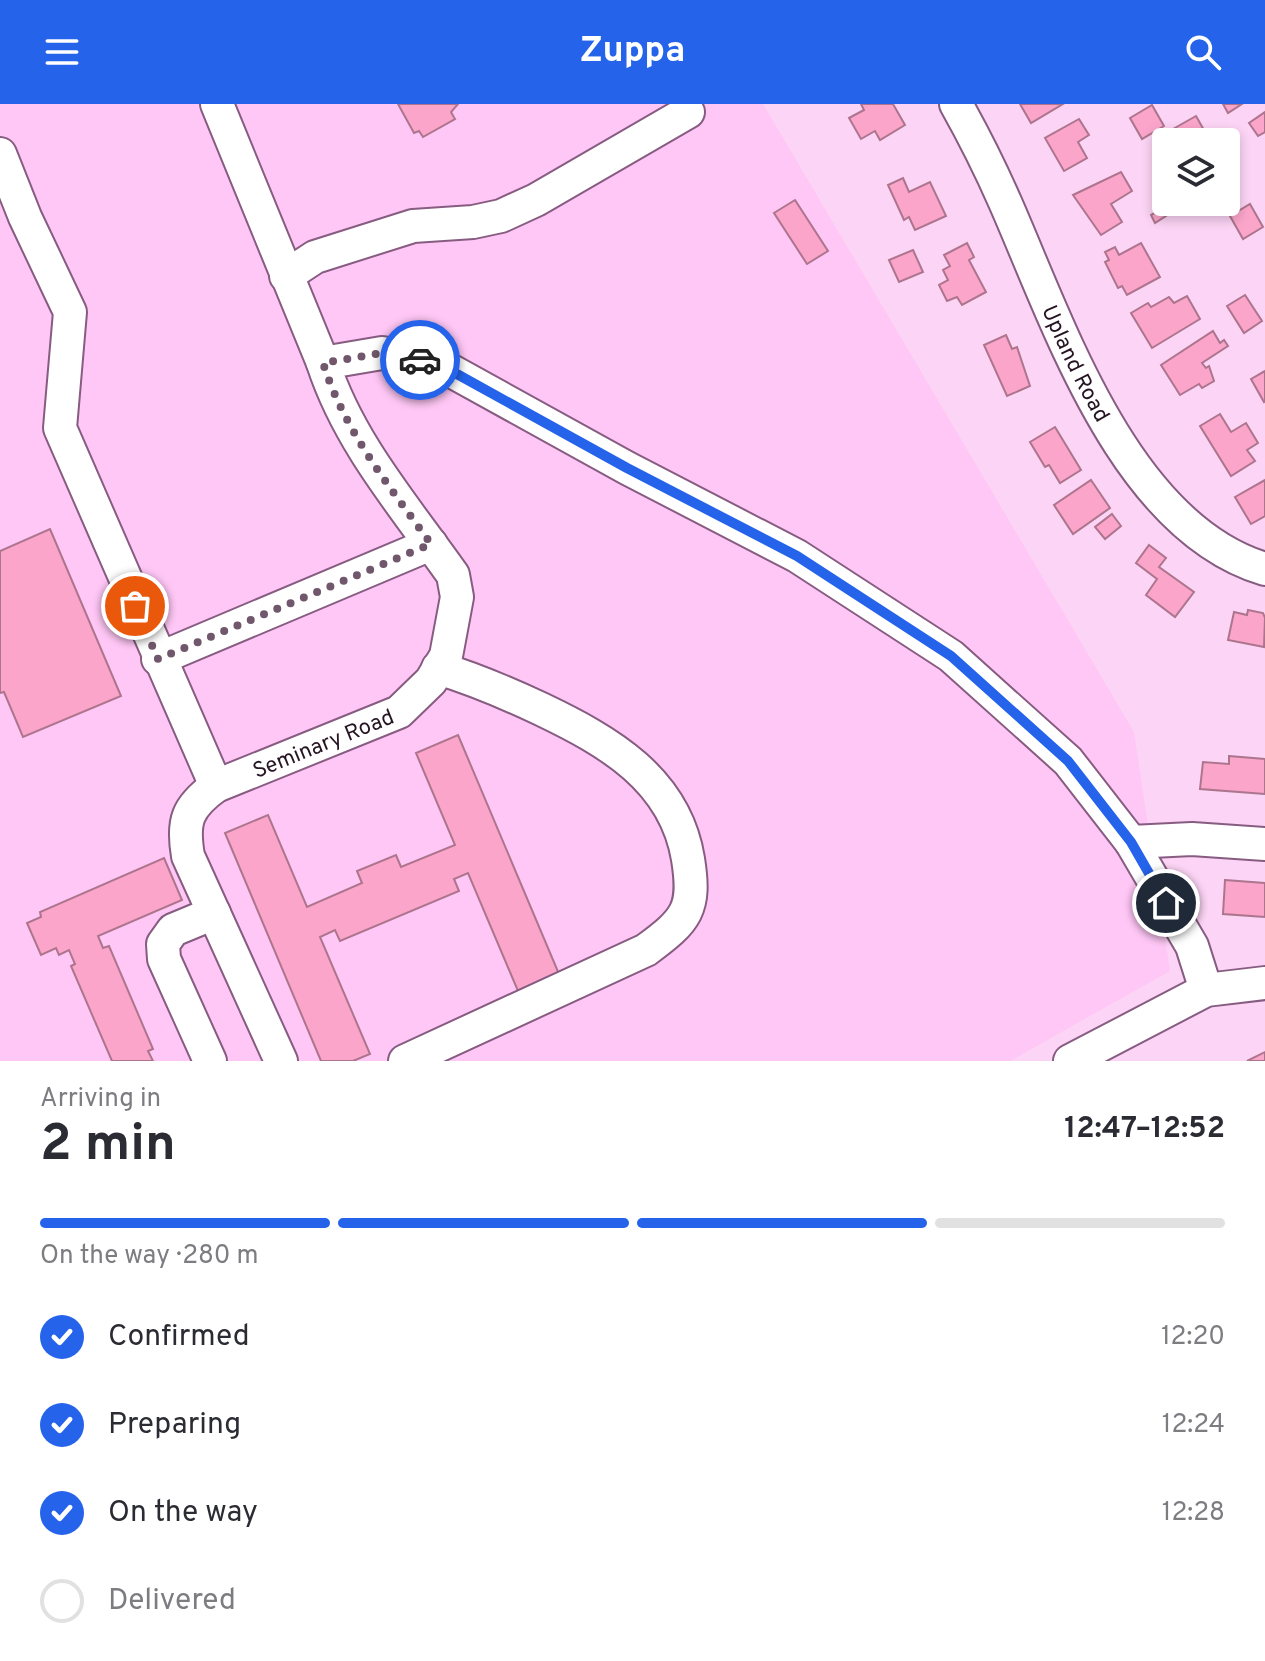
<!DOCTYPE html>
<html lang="en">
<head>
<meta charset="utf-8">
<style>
  :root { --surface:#fff; --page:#f2f2f3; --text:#2b2b33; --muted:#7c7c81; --line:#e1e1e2; --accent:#2563eb }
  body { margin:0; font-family:Overpass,sans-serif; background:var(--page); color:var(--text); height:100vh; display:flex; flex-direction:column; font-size:30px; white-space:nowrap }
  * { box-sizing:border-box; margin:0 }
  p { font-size:26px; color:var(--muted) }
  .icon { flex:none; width:44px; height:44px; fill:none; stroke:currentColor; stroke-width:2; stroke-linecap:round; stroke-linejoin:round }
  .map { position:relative; height:957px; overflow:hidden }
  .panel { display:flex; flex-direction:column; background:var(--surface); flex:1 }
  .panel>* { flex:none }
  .buttons { position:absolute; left:1152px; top:24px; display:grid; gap:16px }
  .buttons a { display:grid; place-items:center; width:88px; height:88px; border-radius:8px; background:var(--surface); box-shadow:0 4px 12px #0003; font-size:40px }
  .pin { position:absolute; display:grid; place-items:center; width:68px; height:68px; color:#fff; margin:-34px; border:4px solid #fff; border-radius:50%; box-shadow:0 2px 8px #0007 }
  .courier { position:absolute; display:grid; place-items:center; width:80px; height:80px; margin:-40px; border:6px solid #2563eb; border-radius:50%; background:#fff; color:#222; box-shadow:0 2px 10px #0007 }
  .overview em { font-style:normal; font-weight:700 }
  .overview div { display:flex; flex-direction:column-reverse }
  .overview { display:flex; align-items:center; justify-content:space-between; height:136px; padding:0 40px }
  h1 { font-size:52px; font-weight:700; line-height:60px }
  .bar { display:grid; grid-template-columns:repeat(4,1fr); gap:12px 8px; align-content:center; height:96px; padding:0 40px }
  .bar i { height:10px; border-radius:6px; background:var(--line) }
  .bar .on { background:var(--accent) }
  .bar p { grid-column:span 4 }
  ol { padding:0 40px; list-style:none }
  li { display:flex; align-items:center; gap:24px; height:88px }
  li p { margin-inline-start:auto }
  li .icon { padding:8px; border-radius:50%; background:var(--accent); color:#fff; stroke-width:4 }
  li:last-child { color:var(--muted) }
  li i { width:44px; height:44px; border:4px solid var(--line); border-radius:50% }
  header { display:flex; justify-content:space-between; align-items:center; height:104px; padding:0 40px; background:var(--accent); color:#fff; font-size:36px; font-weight:700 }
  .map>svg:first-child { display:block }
  .built { fill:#ffc7f6 }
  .building { fill:#fba5cb; stroke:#ad758d; stroke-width:2 }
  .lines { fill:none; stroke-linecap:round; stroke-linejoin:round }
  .minor-casing { stroke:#875c81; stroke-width:36 }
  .minor { stroke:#fff; stroke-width:32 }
  .done { stroke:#71576c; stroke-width:8; stroke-dasharray:0 14.4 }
  .route { stroke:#2563eb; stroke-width:10 }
  .labels { text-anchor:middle; stroke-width:6; stroke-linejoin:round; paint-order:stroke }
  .street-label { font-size:22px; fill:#261423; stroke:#fcd4f5 }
</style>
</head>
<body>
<header><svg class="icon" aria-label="menu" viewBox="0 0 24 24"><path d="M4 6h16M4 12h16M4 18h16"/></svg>Zuppa<svg class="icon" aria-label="search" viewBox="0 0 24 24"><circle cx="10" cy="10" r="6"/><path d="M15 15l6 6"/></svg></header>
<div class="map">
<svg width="1265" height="957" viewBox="0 0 1265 957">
  <rect width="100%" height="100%" fill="#fcd4f5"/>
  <polygon class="built" points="0,0 763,0 1134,628 1170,867 1010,957 0,957"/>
  <g class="building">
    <polygon points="398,0 458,0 451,8 455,15 423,33 419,27 414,29"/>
    <polygon points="861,0 893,0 905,21 880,36 875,27 861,35 849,14 864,6"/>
    <polygon points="1020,0 1063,0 1031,19"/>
    <polygon points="1223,0 1242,0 1228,9"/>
    <polygon points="1152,1 1164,22 1142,35 1130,14"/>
    <polygon points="1265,8 1265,28 1258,32 1249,19"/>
    <polygon points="1196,12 1209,35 1181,38 1173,25"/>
    <polygon points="1079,15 1089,31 1078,38 1087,54 1064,67 1045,34"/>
    <polygon points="1121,68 1132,87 1111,100 1122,118 1101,131 1073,91"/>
    <polygon points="903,74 909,88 930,78 946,112 915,126 909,113 904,116 888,81"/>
    <polygon points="795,96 828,147 807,160 774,109"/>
    <polygon points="1250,100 1263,123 1243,135 1230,112"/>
    <polygon points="1162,105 1166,112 1155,119 1151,111"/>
    <polygon points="967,139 974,153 969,156 986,188 962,201 957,193 947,197 939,181 948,176 943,166 950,162 944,151"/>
    <polygon points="1141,139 1160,173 1127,191 1122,182 1118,184 1105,158 1109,156 1105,148 1115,143 1119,151"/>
    <polygon points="913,146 923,168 899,178 889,156"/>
    <polygon points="1245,191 1262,217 1244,229 1227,202"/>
    <polygon points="1187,192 1200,215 1152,244 1131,209 1148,199 1151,203 1169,193 1174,199"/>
    <polygon points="1213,227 1220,239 1224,236 1228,242 1202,259 1206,264 1209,262 1214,277 1202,284 1199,280 1180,291 1161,261"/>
    <polygon points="1006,231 1012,245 1017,243 1030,282 1007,292 984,241"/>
    <polygon points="1265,267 1265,297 1264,298 1251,275"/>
    <polygon points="1220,310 1231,328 1246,319 1258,339 1247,346 1255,357 1231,372 1200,322"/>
    <polygon points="1055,323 1081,366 1060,379 1049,361 1045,363 1030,338"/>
    <polygon points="1091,376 1110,404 1073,430 1054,401"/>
    <polygon points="1265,376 1265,412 1251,420 1235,393"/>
    <polygon points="1112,410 1121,422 1105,435 1095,423"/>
    <polygon points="50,425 121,592 23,633 4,588 0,589 0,447"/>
    <polygon points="1149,441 1166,454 1159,463 1194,488 1175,513 1146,491 1157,475 1136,459"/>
    <polygon points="1248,506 1263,509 1265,514 1264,543 1228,536 1234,508 1247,511"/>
    <polygon points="458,631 559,870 518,887 468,769 454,775 459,787 340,837 335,826 320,833 370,950 353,957 321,957 225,729 268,711 307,803 362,779 357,767 396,751 401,763 455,741 416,649"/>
    <polygon points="1229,652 1265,655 1265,690 1200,685 1203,658 1229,660"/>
    <polygon points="164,754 182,796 98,832 103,844 109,842 153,945 148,947 153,957 112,957 71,862 75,860 69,846 59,851 56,844 41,851 27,819 41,813 40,808"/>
    <polygon points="1225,776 1265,779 1265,813 1223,810"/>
    <polygon points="1265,948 1265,957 1247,957"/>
  </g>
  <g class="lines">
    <defs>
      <g id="minor">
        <polyline points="217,0 323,259"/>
        <path id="s1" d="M956 0C974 32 990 64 1005 98 1058 218 1124 423 1265 465"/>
        <polyline points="0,50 25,113 70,208 60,324 216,682"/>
        <polyline points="286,172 315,153 413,122 473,118 501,112 536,96 688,8"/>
        <polyline points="158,555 431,440"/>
        <polyline points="1131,738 1192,735 1265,740"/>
        <polyline points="210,957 164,855 163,840 173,826 214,809"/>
        <path id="s2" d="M281 957 188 752C182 717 187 703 216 682L399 608 431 577 446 552 457 493 453 471C405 403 349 339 323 259L382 249 437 259 627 364 797 452 951 552 1068 657 1131 738 1192 842 1206 886"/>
        <path d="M405 957 646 846C687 816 696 805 688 755 675 675 608 637 541 605 507 589 474 575 438 564"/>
        <polyline points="1070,957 1206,886 1265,879"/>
      </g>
    </defs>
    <use href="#minor" class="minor-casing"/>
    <use href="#minor" class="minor"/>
  </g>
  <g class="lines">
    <path class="done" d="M135 502 158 555 431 440C389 382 345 328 323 259L382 249 420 256"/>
    <polyline class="route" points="420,256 437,259 627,364 797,452 951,552 1068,657 1131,738 1166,799"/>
  </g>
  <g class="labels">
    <g class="street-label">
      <text dy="8" stroke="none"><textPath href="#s1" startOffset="286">Upland Road</textPath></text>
      <text dy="8" stroke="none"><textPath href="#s2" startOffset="422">Seminary Road</textPath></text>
    </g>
  </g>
</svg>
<div class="buttons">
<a><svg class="icon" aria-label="layers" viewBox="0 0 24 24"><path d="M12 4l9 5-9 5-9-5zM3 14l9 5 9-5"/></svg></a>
</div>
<div class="pin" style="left:135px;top:502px;background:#ea580c"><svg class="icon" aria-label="bag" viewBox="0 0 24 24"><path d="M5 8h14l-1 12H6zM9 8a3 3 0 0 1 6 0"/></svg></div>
<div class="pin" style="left:1166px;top:799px;background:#1f2937"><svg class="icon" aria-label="home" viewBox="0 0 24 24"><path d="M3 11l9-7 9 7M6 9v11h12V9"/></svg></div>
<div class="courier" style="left:420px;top:256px"><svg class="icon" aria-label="car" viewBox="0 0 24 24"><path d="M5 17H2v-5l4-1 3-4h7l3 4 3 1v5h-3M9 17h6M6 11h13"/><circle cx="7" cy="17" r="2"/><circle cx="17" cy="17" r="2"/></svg></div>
</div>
<section class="panel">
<div class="overview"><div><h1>2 min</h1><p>Arriving in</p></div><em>12:47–12:52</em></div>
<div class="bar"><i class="on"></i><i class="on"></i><i class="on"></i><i></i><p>On the way · 280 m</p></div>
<ol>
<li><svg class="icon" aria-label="check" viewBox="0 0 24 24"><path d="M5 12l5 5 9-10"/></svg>Confirmed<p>12:20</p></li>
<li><svg class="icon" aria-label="check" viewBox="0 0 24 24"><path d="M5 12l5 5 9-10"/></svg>Preparing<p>12:24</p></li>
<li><svg class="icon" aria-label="check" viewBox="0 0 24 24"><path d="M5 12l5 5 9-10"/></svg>On the way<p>12:28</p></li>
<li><i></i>Delivered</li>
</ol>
</section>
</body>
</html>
